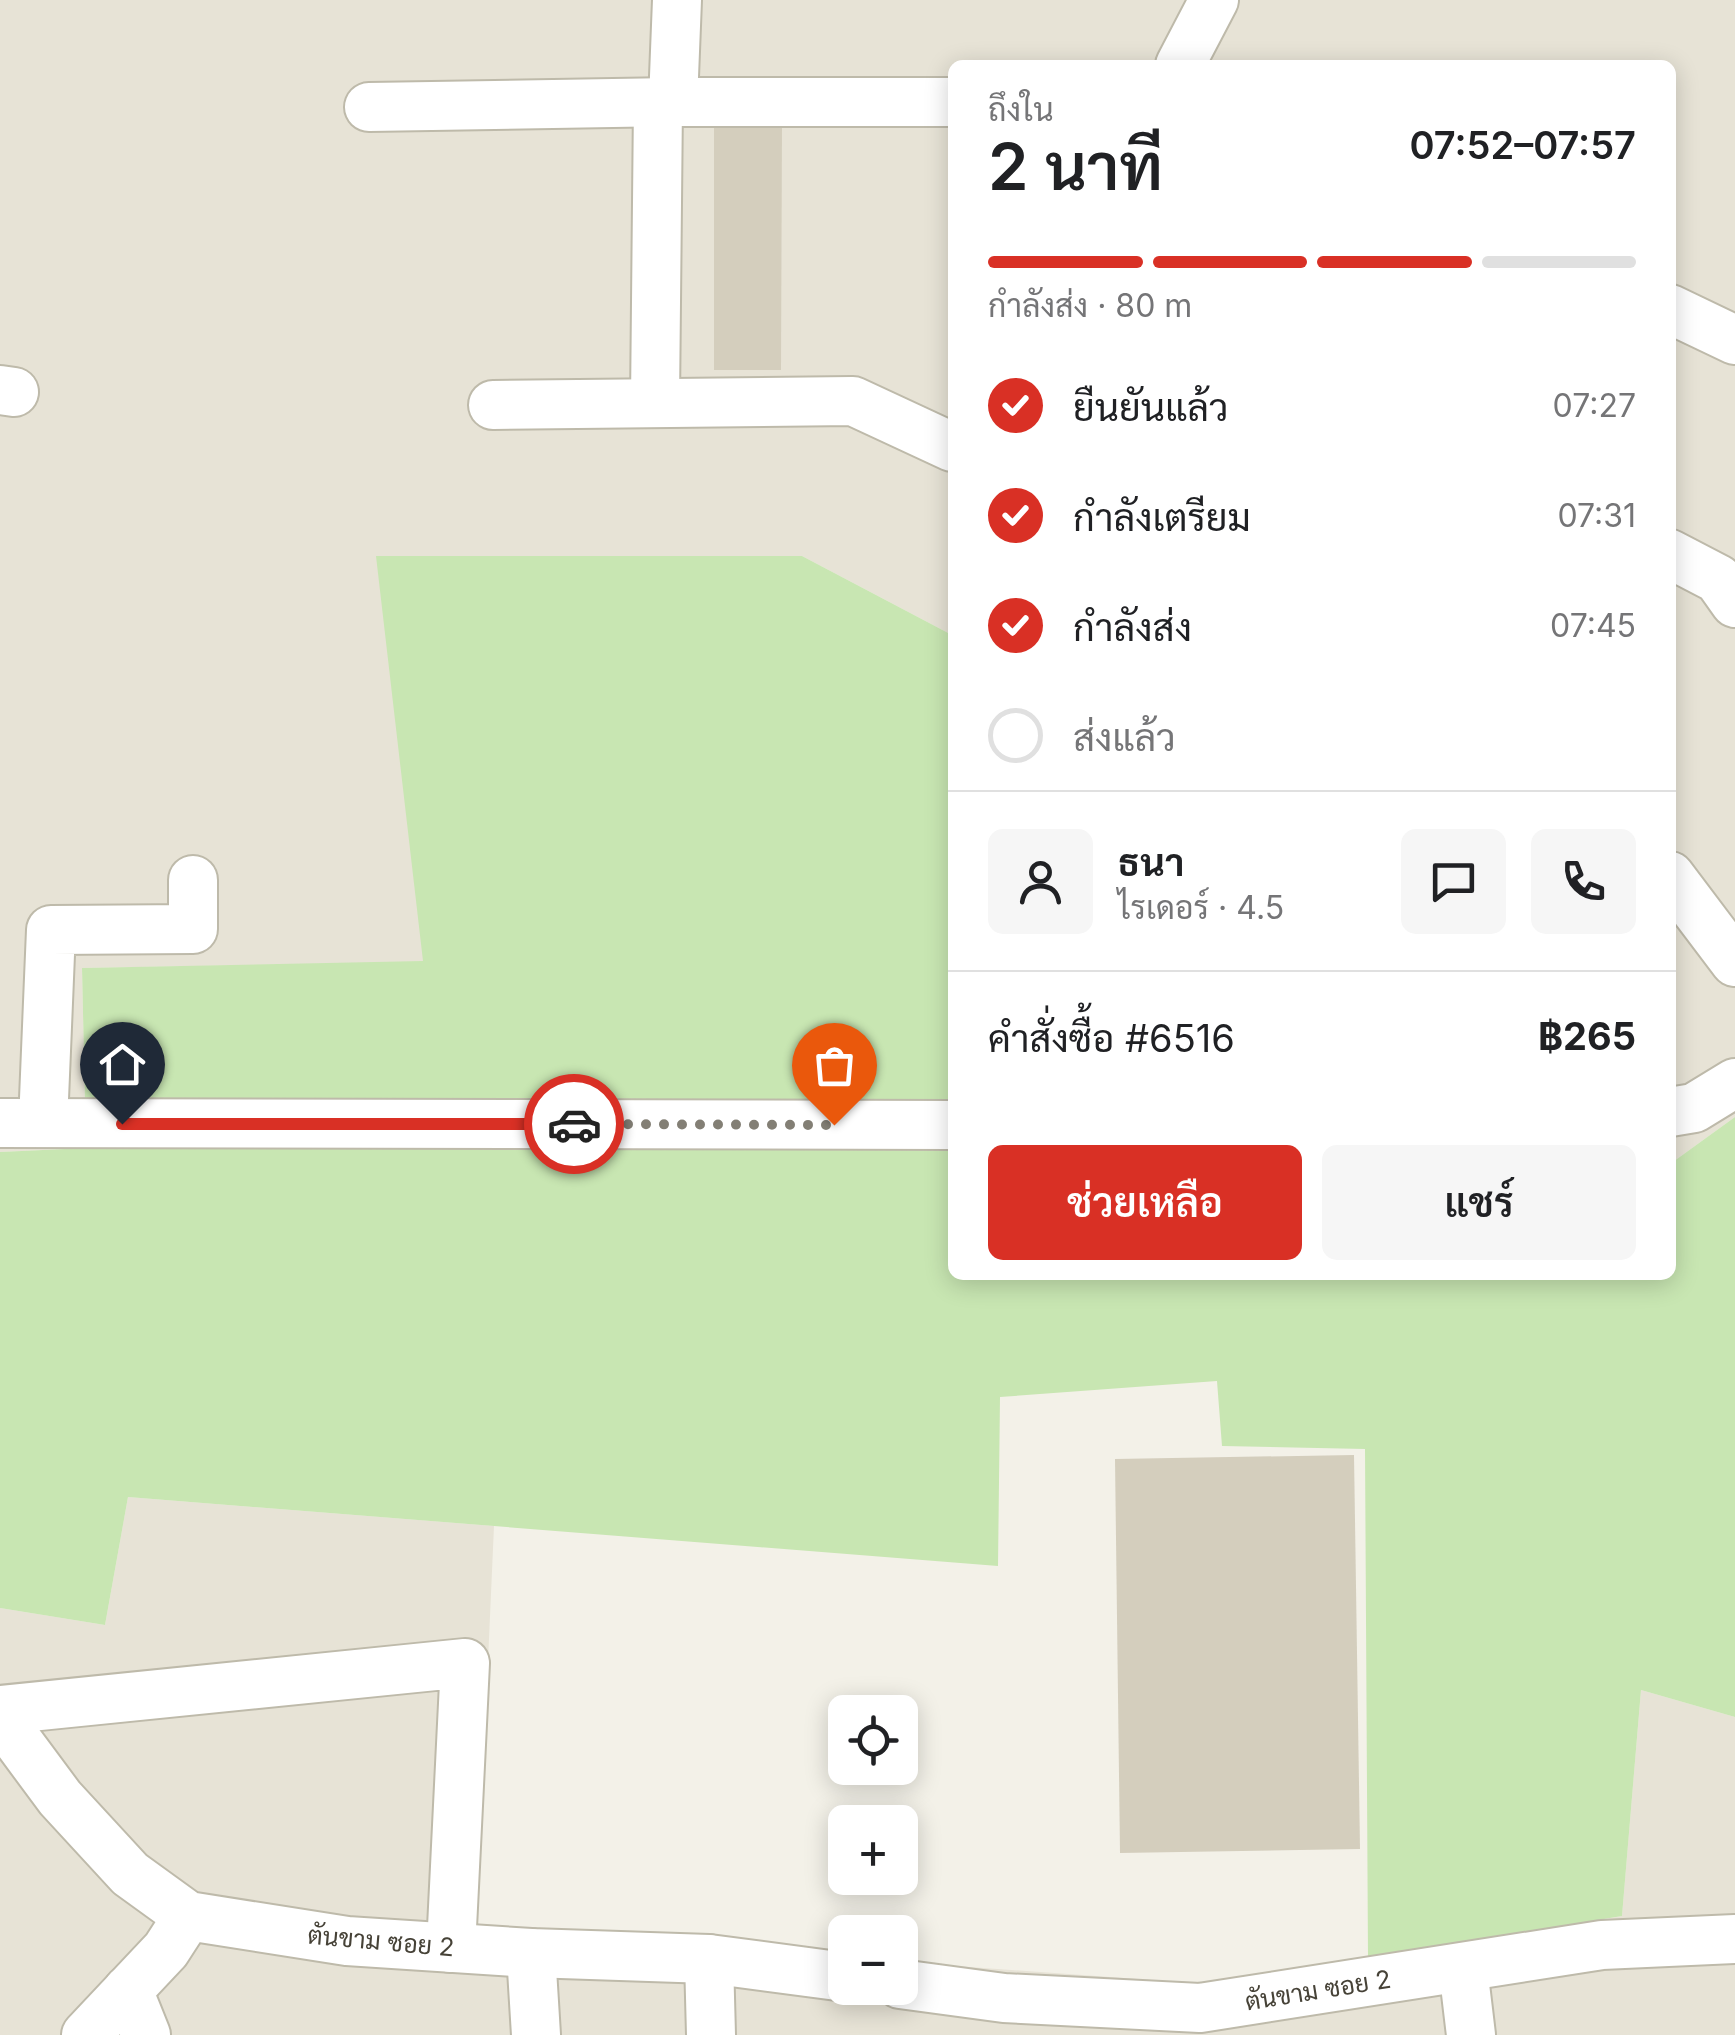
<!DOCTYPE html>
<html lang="th">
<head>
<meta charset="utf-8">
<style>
  :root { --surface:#fff; --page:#f6f6f6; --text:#202124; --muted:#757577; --line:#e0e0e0; --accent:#d93025 }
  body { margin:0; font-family:Inter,Sarabun,sans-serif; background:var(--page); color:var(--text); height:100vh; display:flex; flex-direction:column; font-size:38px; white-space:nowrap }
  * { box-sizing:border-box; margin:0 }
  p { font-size:32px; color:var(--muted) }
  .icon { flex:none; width:55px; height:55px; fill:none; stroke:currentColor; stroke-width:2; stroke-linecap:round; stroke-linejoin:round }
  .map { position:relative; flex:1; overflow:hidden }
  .panel { position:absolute; left:948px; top:60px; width:728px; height:1220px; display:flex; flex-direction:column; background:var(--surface); border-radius:15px; box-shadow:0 5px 25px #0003 }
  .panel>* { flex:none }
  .fabs { position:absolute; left:828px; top:1695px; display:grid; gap:20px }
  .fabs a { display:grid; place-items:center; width:90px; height:90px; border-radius:15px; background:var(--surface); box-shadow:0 5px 25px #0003; font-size:50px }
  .pin { position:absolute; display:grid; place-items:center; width:85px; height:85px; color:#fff; margin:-102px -42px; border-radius:50% 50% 50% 0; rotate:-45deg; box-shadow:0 0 10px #0007 }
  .pin .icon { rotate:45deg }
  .courier { position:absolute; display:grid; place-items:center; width:100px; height:100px; margin:-50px; border:8px solid #d93025; border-radius:50%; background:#fff; color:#222; box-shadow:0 2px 12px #0007 }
  .overview em { font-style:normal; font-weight:600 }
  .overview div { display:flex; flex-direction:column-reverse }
  .overview { display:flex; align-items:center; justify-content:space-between; height:170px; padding:0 40px }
  h1 { font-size:65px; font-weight:600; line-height:75px }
  .bar { display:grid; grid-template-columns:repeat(4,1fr); gap:15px 10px; align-content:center; height:120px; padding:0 40px }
  .bar i { height:12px; border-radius:8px; background:var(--line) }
  .bar .active { background:var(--accent) }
  .bar p { grid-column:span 4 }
  .line { display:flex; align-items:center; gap:25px; padding:0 40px; border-top:2px solid var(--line) }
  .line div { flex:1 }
  .round { display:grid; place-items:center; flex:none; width:105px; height:105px; border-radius:15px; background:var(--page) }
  ol { padding:0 40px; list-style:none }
  li { display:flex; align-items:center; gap:30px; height:110px }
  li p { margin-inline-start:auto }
  li .icon { padding:10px; border-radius:50%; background:var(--accent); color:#fff; stroke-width:4 }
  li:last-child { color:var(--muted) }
  li i { width:55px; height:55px; border:5px solid var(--line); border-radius:50% }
  .button { display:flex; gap:20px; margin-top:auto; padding:20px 40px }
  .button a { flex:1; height:115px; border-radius:15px; background:var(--accent); color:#fff; font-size:40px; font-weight:600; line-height:115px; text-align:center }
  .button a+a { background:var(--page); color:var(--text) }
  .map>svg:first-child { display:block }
  .residential { fill:#e7e3d6 }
  .green { fill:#c8e6b2 }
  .building { fill:#d4cebd }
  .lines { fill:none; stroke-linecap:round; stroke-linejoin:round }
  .minor-casing { stroke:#bebaaa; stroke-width:52 }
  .minor { stroke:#fff; stroke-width:48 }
  .done { stroke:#837f75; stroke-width:10; stroke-dasharray:0 18 }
  .route { stroke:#d93025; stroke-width:12 }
  .labels { text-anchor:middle; stroke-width:8; stroke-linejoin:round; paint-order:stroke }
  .street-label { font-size:25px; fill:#464237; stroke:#fff }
</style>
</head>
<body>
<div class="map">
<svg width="1735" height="2035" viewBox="0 0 1735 2035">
  <rect width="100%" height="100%" fill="#f3f1e8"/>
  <g class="residential">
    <polygon points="0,0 1735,0 1735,1117 1670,1164 1670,65 952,65 952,635 802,556 423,962 82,968 86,1148 0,1152"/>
    <polygon points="128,1497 494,1526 476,1932 845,1988 900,1988 900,1962 1221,1985 1622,1916 1641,1690 1735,1717 1735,2035 0,2035 0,1608 105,1625"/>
  </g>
  <polygon class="green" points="376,556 802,556 952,635 952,1275 1670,1275 1670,1164 1735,1117 1735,1717 1641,1690 1622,1916 1368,1958 1365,1449 1222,1446 1217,1381 1000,1397 998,1566 128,1497 105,1625 0,1608 0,1152 86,1148 82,968 423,961"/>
  <g class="building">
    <polygon points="714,124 782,124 781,370 714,370"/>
    <polygon points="1354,1455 1360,1849 1120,1853 1115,1459"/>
  </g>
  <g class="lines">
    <defs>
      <g id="minor">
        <polyline points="1180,65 1214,0"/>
        <polyline points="673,102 677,0"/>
        <polyline points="369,107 673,102 950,102"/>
        <polyline points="1670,309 1735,340"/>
        <polyline points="0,390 14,392"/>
        <polyline points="655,402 658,103"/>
        <polyline points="493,405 853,401 952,447"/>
        <polyline points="1670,554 1718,579 1735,603"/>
        <polyline points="1670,876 1735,962"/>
        <polyline points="1670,1112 1694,1108 1735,1083"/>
        <polyline points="0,1123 952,1125"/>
        <polyline points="43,1123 51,930 193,929 193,880"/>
        <polyline points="0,1710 465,1663 451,1948"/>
        <polyline points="0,1725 17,1740 60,1798 130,1874 188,1916 347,1941 531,1953 709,1959 845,1977"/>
        <polyline points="531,1953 536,2035"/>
        <polyline points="709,1959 711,2035"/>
        <polyline points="1463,1968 1471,2035"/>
        <polyline points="900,1984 1004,1998 1200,2008 1602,1945 1735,1939"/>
        <polyline points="128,1990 146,2035"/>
        <polyline points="86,2035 166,1950 188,1916"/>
      </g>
    </defs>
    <use href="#minor" class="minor-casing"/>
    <use href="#minor" class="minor"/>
  </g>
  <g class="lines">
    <polyline class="done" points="574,1124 834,1125"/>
    <polyline class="route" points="122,1124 574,1124"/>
  </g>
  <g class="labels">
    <g class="street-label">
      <text transform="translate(381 1941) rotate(5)" y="9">ตันขาม ซอย 2</text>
      <text transform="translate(1318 1990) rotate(-9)" y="9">ตันขาม ซอย 2</text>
    </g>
  </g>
</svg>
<div class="fabs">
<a><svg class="icon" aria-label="locate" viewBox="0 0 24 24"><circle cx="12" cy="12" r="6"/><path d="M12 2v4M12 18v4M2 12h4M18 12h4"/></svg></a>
<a>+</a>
<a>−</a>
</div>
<div class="pin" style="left:834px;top:1125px;background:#ea580c"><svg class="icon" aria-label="bag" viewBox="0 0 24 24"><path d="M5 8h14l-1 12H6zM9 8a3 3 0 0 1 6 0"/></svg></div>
<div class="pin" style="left:122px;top:1124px;background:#1f2937"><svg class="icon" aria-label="home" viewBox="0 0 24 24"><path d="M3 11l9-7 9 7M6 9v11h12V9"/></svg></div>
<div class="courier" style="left:574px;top:1124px"><svg class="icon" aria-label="car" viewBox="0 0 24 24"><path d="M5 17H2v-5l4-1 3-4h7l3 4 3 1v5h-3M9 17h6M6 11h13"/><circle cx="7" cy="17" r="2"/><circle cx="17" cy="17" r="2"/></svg></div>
<section class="panel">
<div class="overview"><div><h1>2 นาที</h1><p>ถึงใน</p></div><em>07:52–07:57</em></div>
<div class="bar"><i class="active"></i><i class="active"></i><i class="active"></i><i></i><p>กำลังส่ง · 80 m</p></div>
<ol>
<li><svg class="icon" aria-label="check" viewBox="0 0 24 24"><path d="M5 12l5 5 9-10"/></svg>ยืนยันแล้ว<p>07:27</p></li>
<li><svg class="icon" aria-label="check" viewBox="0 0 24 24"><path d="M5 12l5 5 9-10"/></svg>กำลังเตรียม<p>07:31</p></li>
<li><svg class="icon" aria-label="check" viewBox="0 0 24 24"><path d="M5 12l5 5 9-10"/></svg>กำลังส่ง<p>07:45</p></li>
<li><i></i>ส่งแล้ว</li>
</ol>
<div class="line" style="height:180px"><a class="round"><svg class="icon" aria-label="person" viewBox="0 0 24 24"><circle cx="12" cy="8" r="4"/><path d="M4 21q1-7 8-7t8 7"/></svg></a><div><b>ธนา</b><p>ไรเดอร์ · 4.5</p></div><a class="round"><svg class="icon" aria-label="chat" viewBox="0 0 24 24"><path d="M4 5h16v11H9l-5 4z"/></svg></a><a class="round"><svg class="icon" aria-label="phone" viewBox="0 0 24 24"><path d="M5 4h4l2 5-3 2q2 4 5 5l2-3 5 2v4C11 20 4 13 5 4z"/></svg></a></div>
<div class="line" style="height:130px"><div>คำสั่งซื้อ #6516</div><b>฿265</b></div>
<div class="button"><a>ช่วยเหลือ</a><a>แชร์</a></div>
</section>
</div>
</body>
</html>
